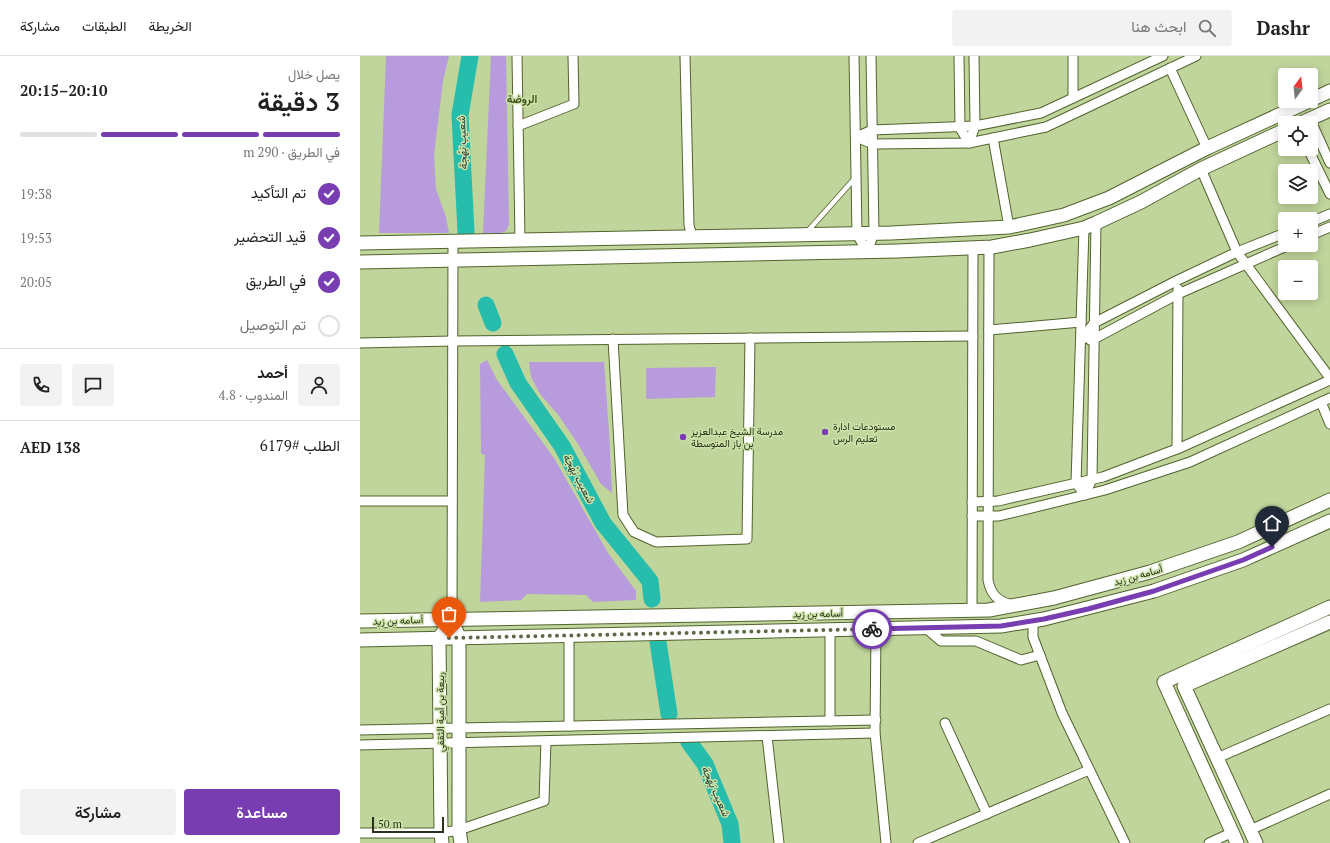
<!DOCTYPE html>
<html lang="ar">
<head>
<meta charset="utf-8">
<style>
  :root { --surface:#fff; --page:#f2f2f2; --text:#222; --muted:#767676; --line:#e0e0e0; --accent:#793db2 }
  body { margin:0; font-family:"PT Serif",Vazirmatn,serif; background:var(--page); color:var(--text); direction:rtl; height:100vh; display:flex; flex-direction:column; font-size:15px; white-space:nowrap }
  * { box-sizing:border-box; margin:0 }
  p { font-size:13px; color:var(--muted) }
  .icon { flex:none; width:22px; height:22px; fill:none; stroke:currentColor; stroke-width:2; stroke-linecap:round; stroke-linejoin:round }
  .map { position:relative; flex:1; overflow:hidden; direction:ltr }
  .details { display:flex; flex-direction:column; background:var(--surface); width:360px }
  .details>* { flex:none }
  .needle { width:26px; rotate:15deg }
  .fabs { position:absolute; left:918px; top:12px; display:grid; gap:8px }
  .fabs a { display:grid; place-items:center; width:40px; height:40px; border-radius:4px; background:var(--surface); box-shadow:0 2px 10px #0003; font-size:20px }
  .scale { position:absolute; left:12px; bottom:10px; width:72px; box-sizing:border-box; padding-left:4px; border:2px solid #29311a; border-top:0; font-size:11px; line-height:14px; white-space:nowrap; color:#29311a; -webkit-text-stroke:3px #cde2a8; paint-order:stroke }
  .pin { position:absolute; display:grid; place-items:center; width:34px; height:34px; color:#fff; margin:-41px -17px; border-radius:50% 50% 50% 0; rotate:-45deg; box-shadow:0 0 4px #0007 }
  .pin .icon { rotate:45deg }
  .courier { position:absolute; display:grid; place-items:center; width:40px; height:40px; margin:-20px; border:3px solid #793db2; border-radius:50%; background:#fff; color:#222; box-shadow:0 1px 5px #0007 }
  .summary em { font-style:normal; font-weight:600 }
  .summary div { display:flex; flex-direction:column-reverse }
  .summary { display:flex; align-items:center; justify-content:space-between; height:68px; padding:0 20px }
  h1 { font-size:26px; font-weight:600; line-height:30px }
  .bar { display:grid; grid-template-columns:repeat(4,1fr); gap:6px 4px; align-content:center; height:48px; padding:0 20px }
  .bar i { height:5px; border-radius:3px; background:var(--line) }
  .bar .current { background:var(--accent) }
  .bar p { grid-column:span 4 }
  .line { display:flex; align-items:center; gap:10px; padding:0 20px; border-top:1px solid var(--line) }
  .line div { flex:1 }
  .round { display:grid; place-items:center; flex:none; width:42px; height:42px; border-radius:4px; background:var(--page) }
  ol { padding:0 20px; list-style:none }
  li { display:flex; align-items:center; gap:12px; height:44px }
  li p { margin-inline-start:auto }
  li .icon { padding:4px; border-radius:50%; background:var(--accent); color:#fff; stroke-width:4 }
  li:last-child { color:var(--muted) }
  li i { width:22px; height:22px; border:2px solid var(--line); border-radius:50% }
  .cta { display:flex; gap:8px; margin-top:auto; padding:8px 20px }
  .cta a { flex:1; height:46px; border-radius:4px; background:var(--accent); color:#fff; font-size:16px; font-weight:600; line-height:46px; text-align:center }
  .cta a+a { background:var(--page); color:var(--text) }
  header { display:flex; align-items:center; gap:24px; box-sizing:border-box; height:56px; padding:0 20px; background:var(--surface); border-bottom:1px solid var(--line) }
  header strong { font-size:19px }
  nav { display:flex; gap:22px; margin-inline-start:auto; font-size:14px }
  .search { width:280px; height:36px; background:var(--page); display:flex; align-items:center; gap:10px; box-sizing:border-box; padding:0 14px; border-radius:4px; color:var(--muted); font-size:15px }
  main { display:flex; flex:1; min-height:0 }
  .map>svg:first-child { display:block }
  .green { fill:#b89bdd }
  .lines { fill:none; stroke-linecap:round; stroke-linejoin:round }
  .river { stroke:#26bdad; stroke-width:17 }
  .lane-casing { stroke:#52632e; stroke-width:6 }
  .street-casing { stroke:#52632e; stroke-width:11 }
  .secondary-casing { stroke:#52632e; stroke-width:15 }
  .lane { stroke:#fff; stroke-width:4.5 }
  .street { stroke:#fff; stroke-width:9 }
  .secondary { stroke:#fff; stroke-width:13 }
  .done { stroke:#5e6a47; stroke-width:4; stroke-dasharray:0 7.2 }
  .route { stroke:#793db2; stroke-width:5 }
  .poi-dot { fill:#793db2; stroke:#cde2a8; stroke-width:1.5 }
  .labels { text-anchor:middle; stroke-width:3; stroke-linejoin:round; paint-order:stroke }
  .poi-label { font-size:10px; fill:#29311a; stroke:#cde2a8; text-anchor:start }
  .street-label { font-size:10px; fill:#29311a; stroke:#cde2a8 }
  .neighbourhood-label { font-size:11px; font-weight:bold; fill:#40501a; stroke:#cde2a8 }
  .water-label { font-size:11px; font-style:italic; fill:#223f3b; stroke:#cde2a8 }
</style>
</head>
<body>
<header>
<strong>Dashr</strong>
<div class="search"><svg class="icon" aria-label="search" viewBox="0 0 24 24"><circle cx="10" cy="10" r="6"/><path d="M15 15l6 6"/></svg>ابحث هنا</div>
<nav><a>الخريطة</a><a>الطبقات</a><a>مشاركة</a></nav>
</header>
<main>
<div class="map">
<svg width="970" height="787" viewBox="0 0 970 787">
  <rect width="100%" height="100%" fill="#c0d59b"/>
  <g class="green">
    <polygon points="26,0 89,0 83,25 74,99 76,133 86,161 89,177 19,177"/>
    <polygon points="131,0 146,0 149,169 146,175 141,177 123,177"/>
    <polygon points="127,304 137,324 194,402 248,497 276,535 276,544 233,546 226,539 167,538 161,544 120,546 125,399 121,398 120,308"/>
    <polygon points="169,306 244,306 249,375 252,437 241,428 218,388 199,360 180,338 171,321"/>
    <polygon points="356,311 355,341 286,343 286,312"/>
  </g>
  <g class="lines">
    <g class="river">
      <polyline points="106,176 100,59 110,0"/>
      <polyline points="126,249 133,267"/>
      <polyline points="145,298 158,327 202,390 243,467 290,525 292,543"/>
      <polyline points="298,586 309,658"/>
      <polyline points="329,686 345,708 370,768 372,787"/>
    </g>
    <defs>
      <polyline id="lane" points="447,176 495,122"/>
      <g id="street">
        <polyline points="157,0 160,184"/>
        <polyline points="325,0 329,169 332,181"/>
        <polyline points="494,0 497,178 507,196 514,177 511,0"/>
        <polyline points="599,0 600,72 609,87 615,70 614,0"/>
        <polyline points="713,0 713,42"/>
        <polyline points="810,12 847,92"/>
        <polyline points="950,63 970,107"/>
        <polyline points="158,70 214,48 213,0"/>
        <polyline points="496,81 513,88 609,87 686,71 836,0"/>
        <polyline points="496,81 512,74 615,70 681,57 803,0"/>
        <polyline points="633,82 649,171"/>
        <polyline points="948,93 970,138"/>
        <polyline points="841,113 877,196 970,322"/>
        <polyline points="951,166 970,158"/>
        <polyline points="724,172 716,427 725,439 732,423 736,167"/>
        <polyline points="951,179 970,171"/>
        <path d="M629 191 628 524C631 539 637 544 651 549"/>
        <polyline points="629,274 721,266"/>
        <polyline points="253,283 263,459 274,476 296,486 387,483 390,282"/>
        <polyline points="730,284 734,283 818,238 929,189"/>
        <polyline points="721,285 734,267 818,224 877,196 925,177"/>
        <polyline points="0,287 93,285 613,280"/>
        <polyline points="961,346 970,368"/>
        <polyline points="817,393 818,233"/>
        <polyline points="0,445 92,445"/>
        <polyline points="612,446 638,445 743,421 822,391 970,324"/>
        <polyline points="612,460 639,460 745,434 830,406 970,342"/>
        <polyline points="612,554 613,192"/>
        <polyline points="92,563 93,186"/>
        <polyline points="673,565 673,581 702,657 765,787"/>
        <polyline points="566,572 581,585 616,585 661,604 680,599"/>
        <polyline points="516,573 515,677 526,787"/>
        <polyline points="209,579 209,670"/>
        <polyline points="470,665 470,574"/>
        <polyline points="585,667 627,758"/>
        <polyline points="0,674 516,664"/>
        <polyline points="407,680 419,787"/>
        <polyline points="0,689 515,677"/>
        <polyline points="857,702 970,653"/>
        <polyline points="890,774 970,738"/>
        <polyline points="0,777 81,777 99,774 184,745 186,685"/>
        <polyline points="558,787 729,714"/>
        <polyline points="849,787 873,776"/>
      </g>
      <g id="secondary">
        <polyline points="951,44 970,35"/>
        <polyline points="941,67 970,54"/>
        <polyline points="0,187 531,177 649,171 704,159 749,142 847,92 949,45"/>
        <polyline points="0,206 537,195 632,191 670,184 724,172 736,167 781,146 841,113 925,74"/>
        <polyline points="0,565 629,554 694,542 790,516 878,486 970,444"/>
        <polyline points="96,574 99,581 99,774 101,787"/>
        <polyline points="0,584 641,570 684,563 794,535 883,504 970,465"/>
        <polyline points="82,787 81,777 79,582 92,563"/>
        <polyline points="877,787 804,626 970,551"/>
        <polyline points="896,787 824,630 970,566"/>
      </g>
    </defs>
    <use href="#lane" class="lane-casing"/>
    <use href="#street" class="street-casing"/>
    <use href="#secondary" class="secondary-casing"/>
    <use href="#lane" class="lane"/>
    <use href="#street" class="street"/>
    <use href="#secondary" class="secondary"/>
  </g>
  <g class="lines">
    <polyline class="done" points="89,582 512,573"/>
    <polyline class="route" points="512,573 641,570 684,563 728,553 794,535 883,504 912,491"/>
  </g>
  <g class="poi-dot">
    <circle cx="465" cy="376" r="4"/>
    <circle cx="323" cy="381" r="4"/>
  </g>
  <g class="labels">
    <g class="poi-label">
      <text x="473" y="374">مستودعات ادارة<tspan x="473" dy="12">تعليم الرس</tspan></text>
      <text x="331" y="379">مدرسة الشيخ عبدالعزيز<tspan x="331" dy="12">بن باز المتوسطة</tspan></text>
    </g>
    <g class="street-label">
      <text transform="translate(778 519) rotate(-16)" y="4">أسامه بن زيد</text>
      <text transform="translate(458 557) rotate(-1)" y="4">أسامه بن زيد</text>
      <text transform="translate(38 564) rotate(-2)" y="4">أسامه بن زيد</text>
      <text transform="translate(80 656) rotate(-90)" y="4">ربيعة بن أمية الثقفي</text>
    </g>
    <g class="neighbourhood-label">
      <text x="162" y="47">الروضة</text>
    </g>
    <g class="water-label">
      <text transform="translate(102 87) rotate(-92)" y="4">شعيب بَهْجة</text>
      <text transform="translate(219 422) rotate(62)" y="4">شعيب بَهْجة</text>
      <text transform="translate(356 735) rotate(66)" y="4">شعيب بَهْجة</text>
    </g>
  </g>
</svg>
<div class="fabs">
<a><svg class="needle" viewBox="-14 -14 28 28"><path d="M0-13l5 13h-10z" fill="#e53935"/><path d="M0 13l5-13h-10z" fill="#767676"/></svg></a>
<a><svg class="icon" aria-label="locate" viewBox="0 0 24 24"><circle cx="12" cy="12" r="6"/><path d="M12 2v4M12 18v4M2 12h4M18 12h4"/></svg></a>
<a><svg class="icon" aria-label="layers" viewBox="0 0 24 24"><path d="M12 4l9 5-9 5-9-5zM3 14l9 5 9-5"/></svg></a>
<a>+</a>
<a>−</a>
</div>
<div class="scale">50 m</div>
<div class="pin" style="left:89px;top:582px;background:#ea580c"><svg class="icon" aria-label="bag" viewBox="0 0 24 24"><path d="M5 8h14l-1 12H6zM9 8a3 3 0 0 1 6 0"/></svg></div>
<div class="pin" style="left:912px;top:491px;background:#1f2937"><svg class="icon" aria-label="home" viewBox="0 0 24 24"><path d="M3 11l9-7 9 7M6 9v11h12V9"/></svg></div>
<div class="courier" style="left:512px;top:573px"><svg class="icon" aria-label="bike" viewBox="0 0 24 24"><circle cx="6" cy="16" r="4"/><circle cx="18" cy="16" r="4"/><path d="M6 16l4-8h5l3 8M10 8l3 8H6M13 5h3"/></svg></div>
</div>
<section class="details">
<div class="summary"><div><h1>3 دقيقة</h1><p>يصل خلال</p></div><em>20:10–20:15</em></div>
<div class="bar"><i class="current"></i><i class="current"></i><i class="current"></i><i></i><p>في الطريق · 290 m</p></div>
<ol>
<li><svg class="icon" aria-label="check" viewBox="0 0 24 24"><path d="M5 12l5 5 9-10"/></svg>تم التأكيد<p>19:38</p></li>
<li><svg class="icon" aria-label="check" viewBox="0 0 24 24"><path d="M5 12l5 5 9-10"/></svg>قيد التحضير<p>19:53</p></li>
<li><svg class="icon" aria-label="check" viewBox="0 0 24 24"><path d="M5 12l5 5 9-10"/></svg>في الطريق<p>20:05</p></li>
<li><i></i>تم التوصيل</li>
</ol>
<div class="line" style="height:72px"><a class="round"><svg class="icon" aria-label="person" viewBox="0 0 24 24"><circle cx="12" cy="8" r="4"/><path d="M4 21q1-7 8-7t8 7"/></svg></a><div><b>أحمد</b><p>المندوب · 4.8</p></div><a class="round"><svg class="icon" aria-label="chat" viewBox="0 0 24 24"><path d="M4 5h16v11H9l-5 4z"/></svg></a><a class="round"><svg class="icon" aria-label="phone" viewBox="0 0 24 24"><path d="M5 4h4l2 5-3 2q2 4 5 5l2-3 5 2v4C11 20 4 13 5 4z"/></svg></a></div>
<div class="line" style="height:52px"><div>الطلب #6179</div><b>AED 138</b></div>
<div class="cta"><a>مساعدة</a><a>مشاركة</a></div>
</section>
</main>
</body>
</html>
